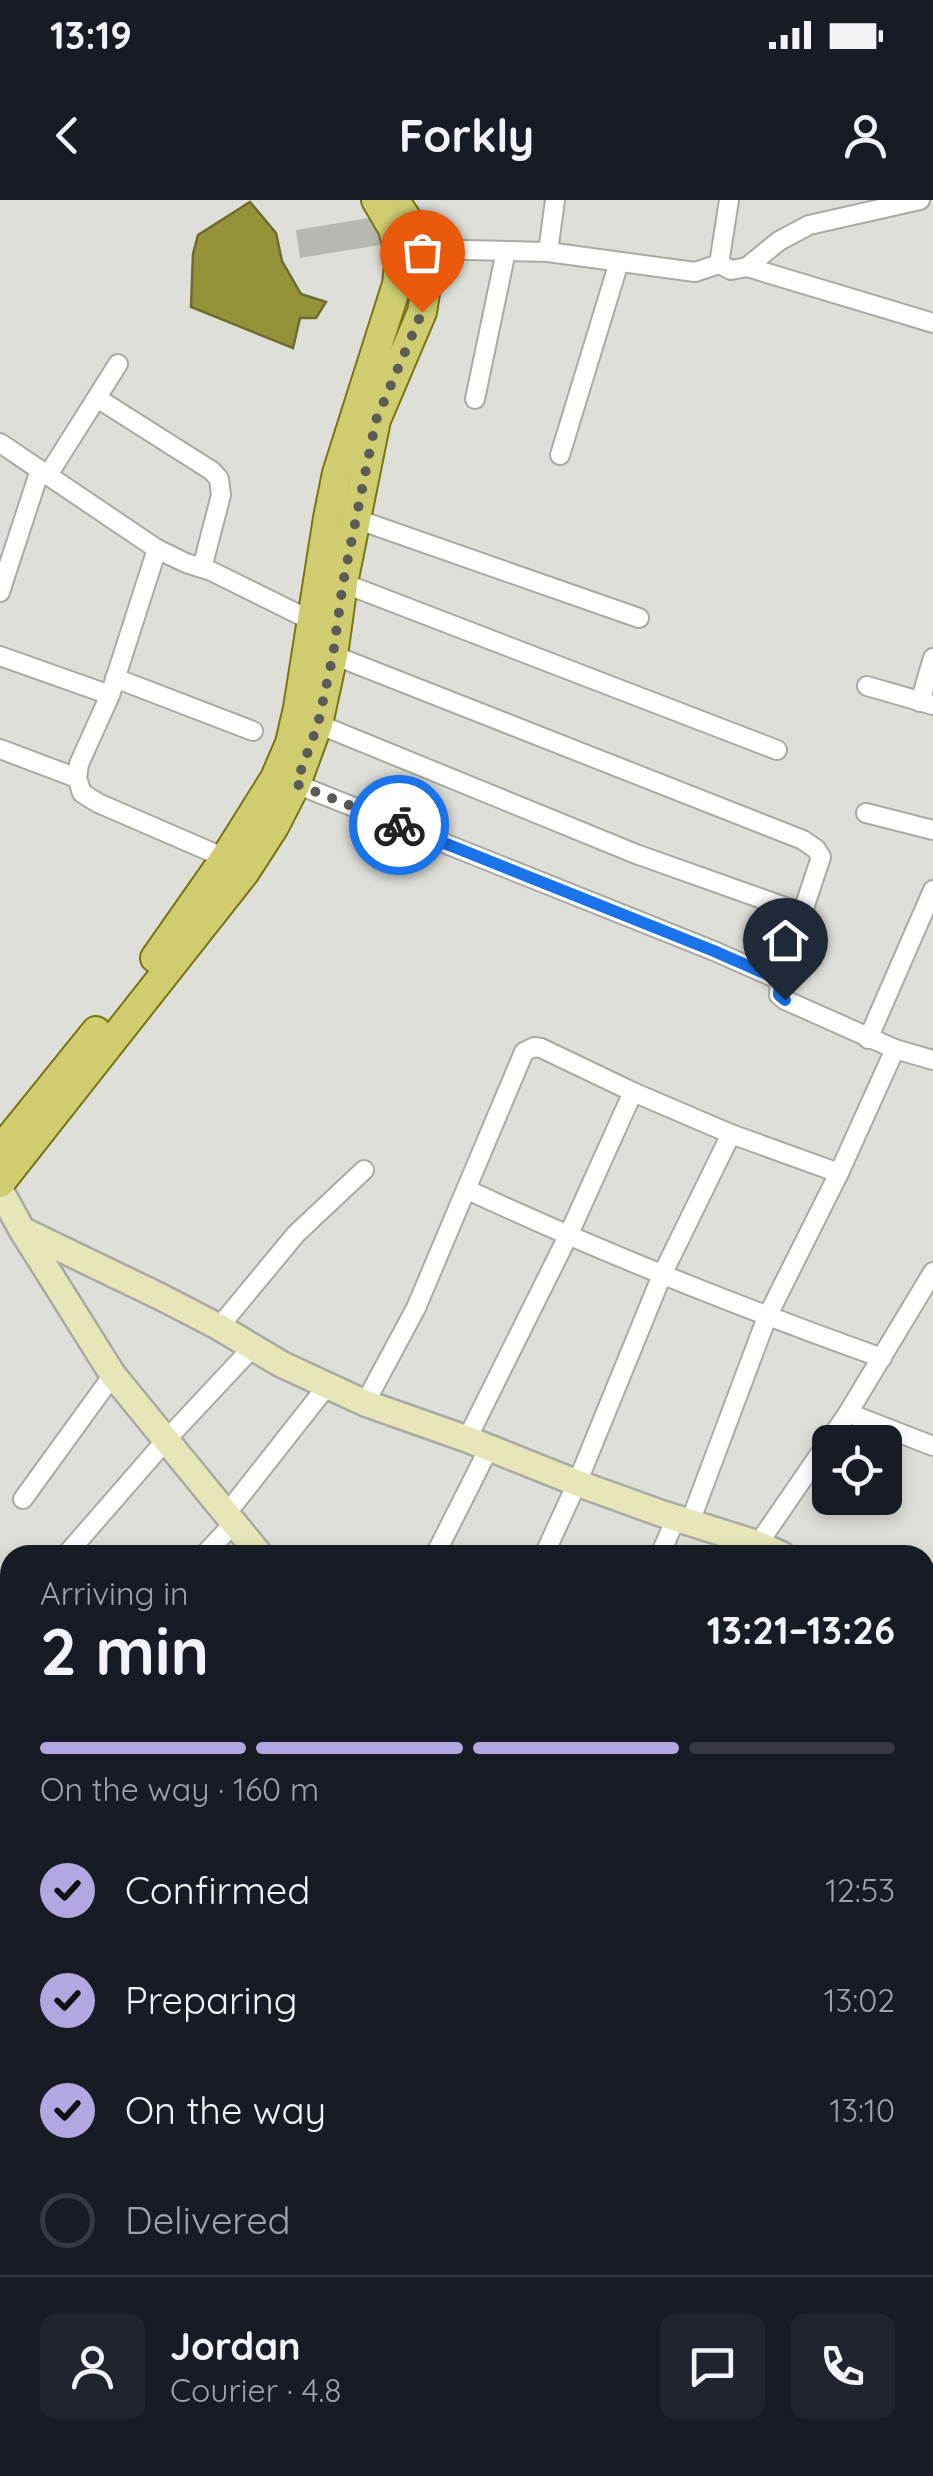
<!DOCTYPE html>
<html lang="en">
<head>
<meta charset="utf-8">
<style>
  :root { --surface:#171b24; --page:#20242c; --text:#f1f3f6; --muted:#9ea1a6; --line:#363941; --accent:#b2a7e0 }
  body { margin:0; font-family:Quicksand,sans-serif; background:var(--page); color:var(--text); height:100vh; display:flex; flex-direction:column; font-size:38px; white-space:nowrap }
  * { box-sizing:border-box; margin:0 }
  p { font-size:32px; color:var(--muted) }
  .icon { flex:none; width:55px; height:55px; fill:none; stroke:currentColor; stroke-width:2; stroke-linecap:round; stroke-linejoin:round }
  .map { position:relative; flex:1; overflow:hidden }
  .drawer { position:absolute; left:0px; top:1345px; width:935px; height:932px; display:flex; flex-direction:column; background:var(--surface); border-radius:30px 30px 0 0; box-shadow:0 5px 15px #0003 }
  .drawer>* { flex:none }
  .tools { position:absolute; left:812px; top:1225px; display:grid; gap:20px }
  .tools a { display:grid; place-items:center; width:90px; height:90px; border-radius:15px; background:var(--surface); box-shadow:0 5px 15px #0003; font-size:50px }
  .pin { position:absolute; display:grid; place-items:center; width:85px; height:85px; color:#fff; margin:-102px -42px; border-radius:50% 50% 50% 0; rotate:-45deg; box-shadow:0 0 10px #0007 }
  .pin .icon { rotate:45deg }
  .courier { position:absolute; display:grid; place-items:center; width:100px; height:100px; margin:-50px; border:8px solid #1a73e8; border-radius:50%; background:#fff; color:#222; box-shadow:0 2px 12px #0007 }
  .headline em { font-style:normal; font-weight:700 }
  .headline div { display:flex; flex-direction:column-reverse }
  .headline { display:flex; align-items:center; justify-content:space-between; height:170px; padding:0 40px }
  h1 { font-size:65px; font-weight:700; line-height:75px }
  .bar { display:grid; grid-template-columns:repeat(4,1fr); gap:15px 10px; align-content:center; height:120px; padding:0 40px }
  .bar i { height:12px; border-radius:8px; background:var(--line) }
  .bar .on { background:var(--accent) }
  .bar p { grid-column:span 4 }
  .line { display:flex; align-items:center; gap:25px; padding:0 40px; border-top:2px solid var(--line) }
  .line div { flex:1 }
  .round { display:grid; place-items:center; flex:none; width:105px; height:105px; border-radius:15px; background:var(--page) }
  ol { padding:0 40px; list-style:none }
  li { display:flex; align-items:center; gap:30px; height:110px }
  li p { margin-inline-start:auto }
  li .icon { padding:10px; border-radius:50%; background:var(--accent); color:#111; stroke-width:4 }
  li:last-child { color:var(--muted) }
  li i { width:55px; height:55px; border:5px solid var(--line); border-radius:50% }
  .status { display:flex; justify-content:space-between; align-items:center; height:70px; padding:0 50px; background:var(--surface); direction:ltr }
  .status svg { height:28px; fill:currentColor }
  header { display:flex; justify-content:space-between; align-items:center; height:130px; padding:0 40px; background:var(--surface); font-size:45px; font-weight:700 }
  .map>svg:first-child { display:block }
  .water { fill:#94933a; stroke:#6e6d2e; stroke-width:2.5 }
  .building { fill:#b8b8b2 }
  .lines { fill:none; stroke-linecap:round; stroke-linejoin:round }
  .street-casing { stroke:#a9aaa4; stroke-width:22 }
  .secondary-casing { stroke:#a9aaa4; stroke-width:30 }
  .primary-casing { stroke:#797611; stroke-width:32 }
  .street { stroke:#fff; stroke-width:18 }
  .secondary { stroke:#e7e6b8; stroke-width:25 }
  .primary { stroke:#cfcd70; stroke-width:28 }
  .done { stroke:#5b5b58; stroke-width:10; stroke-dasharray:0 18 }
  .route { stroke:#1a73e8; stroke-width:12 }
</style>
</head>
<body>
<div class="status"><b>13:19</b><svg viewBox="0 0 49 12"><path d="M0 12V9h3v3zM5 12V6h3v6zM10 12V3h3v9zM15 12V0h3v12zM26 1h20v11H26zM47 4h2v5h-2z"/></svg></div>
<header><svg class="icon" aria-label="back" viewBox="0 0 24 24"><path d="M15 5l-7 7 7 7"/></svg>Forkly<svg class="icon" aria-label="person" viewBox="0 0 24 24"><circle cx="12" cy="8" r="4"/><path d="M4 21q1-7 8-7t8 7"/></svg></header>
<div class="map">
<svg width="933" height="2276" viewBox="0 0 933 2276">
  <rect width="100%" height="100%" fill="#dfdfd9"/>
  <polygon class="water" points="250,2 276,33 282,61 301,94 326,102 316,118 300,118 293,148 191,107 193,54 198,35"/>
  <polygon class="building" points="375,17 380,45 300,58 296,30"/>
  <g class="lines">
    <defs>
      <g id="street">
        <polyline points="425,49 548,52 695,72 719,64 731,70 747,67 933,123"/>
        <polyline points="548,52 555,0"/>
        <polyline points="719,64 729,0"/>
        <polyline points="747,67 779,41 809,25 920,0"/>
        <polyline points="97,198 212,271 219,279 221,295 202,368"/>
        <polyline points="475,199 506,51"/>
        <polyline points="0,243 157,349 186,363 211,371 320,425"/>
        <polyline points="560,255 619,62"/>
        <polyline points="48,275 118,164"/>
        <polyline points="356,319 639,418"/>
        <polyline points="157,349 110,495 79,564 77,578 82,593 98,603 225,658"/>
        <polyline points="343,383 777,550"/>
        <polyline points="0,392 40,270"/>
        <polyline points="333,455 803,640 816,649 821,657 780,780 779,795 785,800 895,849 839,973 767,1117 690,1322"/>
        <polyline points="0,456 110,495"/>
        <polyline points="115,478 253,531"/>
        <polyline points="867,486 933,505"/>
        <polyline points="920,502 933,458"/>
        <polyline points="318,524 636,654 802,713"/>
        <polyline points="0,549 77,578"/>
        <polyline points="296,584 714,751 780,780"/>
        <polyline points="866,613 933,630"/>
        <polyline points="868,839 933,690"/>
        <polyline points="895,849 933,860"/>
        <path d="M468 990C603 1053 742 1108 882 1158"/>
        <polyline points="219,1127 296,1034 364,970"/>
        <polyline points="365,1203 416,1108 524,852 534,847 541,848 633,892 731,934 839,973"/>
        <polyline points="848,1213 933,1246"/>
        <polyline points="467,1239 568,1036 633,892"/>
        <polyline points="23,1299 113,1175"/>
        <polyline points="227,1313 327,1186"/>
        <polyline points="758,1344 848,1213 933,1072"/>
        <polyline points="66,1355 166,1240 253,1147"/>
        <polyline points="204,1355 235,1322"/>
        <polyline points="435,1355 489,1248"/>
        <polyline points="544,1355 577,1283 662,1075 731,934"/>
        <polyline points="660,1355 676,1318"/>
        <polyline points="0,1517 10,1526"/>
        <polyline points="0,1625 10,1641"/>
        <polyline points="0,1690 10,1676"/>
        <polyline points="925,1702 933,1703"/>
        <polyline points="925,1765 933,1765"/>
        <polyline points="925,2056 933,2060"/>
        <polyline points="409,2268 409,2276"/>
        <polyline points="465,2268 563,2270"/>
      </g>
      <g id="secondary">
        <polyline points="0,990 22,1030 113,1175 260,1355"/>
        <polyline points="22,1030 161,1097 219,1127 281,1164 365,1203 467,1239 577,1283 663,1314 758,1344 782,1355"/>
        <polyline points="925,1412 933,1415"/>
        <polyline points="873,2276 873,2268"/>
      </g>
      <g id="primary">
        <polyline points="155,758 225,658 275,578 290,543 298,508 328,318 337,273 397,84 400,57 393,29 376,0"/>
        <polyline points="0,950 96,831"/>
        <polyline points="0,983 245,672 274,627 296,584 318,524 333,455 343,383 376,220 422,112 428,75 425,49 419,36 394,0"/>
      </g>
    </defs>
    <use href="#street" class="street-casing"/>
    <use href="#secondary" class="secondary-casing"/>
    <use href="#primary" class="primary-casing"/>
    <use href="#street" class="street"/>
    <use href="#secondary" class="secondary"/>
    <use href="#primary" class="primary"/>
  </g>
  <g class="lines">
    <polyline class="done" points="399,625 296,584 318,524 333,455 343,383 376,220 422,112"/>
    <polyline class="route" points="399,625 714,751 780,780 779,795 785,800"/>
  </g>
</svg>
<div class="tools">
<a><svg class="icon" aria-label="locate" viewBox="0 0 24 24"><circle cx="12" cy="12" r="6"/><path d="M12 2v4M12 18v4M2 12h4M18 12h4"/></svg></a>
</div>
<div class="pin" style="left:422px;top:112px;background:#ea580c"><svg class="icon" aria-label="bag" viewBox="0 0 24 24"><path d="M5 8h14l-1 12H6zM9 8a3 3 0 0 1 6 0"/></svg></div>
<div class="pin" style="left:785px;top:800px;background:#1f2937"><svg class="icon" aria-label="home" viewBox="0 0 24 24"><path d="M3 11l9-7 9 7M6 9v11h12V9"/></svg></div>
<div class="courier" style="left:399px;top:625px"><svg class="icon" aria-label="bike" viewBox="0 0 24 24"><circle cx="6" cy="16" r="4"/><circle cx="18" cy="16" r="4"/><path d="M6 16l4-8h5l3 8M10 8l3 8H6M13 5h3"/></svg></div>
<section class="drawer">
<div class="headline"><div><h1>2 min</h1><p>Arriving in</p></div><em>13:21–13:26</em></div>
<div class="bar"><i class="on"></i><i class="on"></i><i class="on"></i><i></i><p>On the way · 160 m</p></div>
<ol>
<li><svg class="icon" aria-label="check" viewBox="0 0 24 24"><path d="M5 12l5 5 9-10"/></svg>Confirmed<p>12:53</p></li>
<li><svg class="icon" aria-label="check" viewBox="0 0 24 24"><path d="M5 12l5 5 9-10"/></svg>Preparing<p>13:02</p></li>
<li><svg class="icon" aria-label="check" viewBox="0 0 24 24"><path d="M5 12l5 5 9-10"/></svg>On the way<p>13:10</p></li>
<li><i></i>Delivered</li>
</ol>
<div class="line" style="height:180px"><a class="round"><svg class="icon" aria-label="person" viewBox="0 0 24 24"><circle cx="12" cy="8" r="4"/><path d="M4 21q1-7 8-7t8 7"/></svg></a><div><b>Jordan</b><p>Courier · 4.8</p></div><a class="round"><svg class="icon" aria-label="chat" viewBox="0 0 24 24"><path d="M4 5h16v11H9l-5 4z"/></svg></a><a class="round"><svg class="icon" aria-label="phone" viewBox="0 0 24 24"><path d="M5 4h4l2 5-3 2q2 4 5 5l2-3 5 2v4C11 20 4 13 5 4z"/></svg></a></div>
</section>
</div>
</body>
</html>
